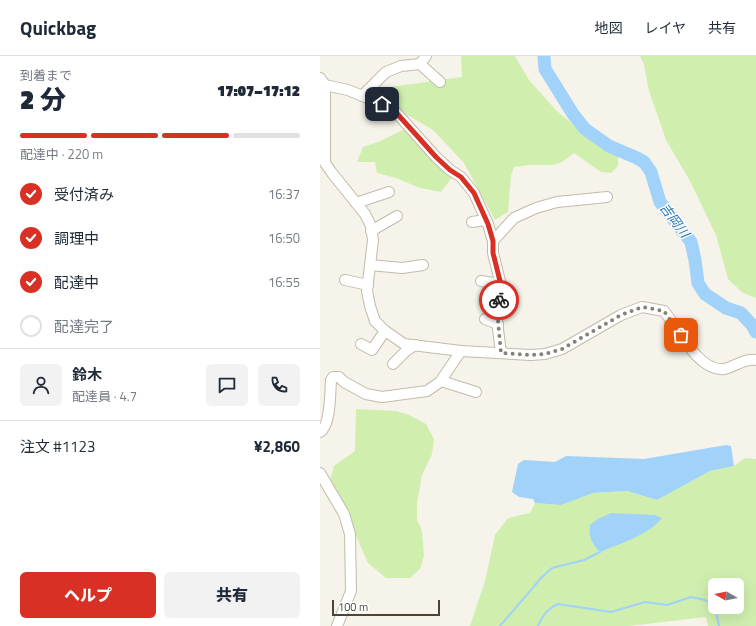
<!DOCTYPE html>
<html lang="ja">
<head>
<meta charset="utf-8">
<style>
  :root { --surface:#fff; --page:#f2f2f3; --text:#1f2937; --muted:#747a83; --line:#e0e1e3; --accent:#d93025 }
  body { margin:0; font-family:"Titillium Web","Noto Sans JP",sans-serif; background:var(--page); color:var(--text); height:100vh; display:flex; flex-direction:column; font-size:15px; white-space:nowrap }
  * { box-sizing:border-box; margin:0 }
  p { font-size:13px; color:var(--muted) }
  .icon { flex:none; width:22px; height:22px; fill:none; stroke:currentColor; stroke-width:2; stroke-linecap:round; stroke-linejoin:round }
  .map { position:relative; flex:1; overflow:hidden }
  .sheet { display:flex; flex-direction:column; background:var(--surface); width:320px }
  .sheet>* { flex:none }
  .needle { width:26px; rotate:279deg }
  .buttons { position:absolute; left:388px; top:522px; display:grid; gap:8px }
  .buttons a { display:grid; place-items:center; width:36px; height:36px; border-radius:6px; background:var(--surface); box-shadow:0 4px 16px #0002; font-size:20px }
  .scale { position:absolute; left:12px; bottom:10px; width:108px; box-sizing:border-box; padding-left:4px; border:2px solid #4c4437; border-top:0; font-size:11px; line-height:14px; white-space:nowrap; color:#4c4437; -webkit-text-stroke:3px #fff; paint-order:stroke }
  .pin { position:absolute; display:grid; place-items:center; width:34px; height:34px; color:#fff; margin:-17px; border-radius:8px; box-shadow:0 2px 6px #0006 }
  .courier { position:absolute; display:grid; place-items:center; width:40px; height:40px; margin:-20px; border:3px solid #d93025; border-radius:50%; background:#fff; color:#222; box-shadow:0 1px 5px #0007 }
  .summary em { font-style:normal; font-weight:800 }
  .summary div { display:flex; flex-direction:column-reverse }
  .summary { display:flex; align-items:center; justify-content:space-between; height:68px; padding:0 20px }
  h1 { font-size:26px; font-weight:800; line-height:30px }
  .bar { display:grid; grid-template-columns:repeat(4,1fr); gap:6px 4px; align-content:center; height:48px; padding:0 20px }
  .bar i { height:5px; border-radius:3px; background:var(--line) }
  .bar .selected { background:var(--accent) }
  .bar p { grid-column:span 4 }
  .line { display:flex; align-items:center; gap:10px; padding:0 20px; border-top:1px solid var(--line) }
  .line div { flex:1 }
  .round { display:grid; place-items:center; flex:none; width:42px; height:42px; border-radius:6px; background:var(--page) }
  ol { padding:0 20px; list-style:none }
  li { display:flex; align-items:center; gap:12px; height:44px }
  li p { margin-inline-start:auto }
  li .icon { padding:4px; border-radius:50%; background:var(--accent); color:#fff; stroke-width:4 }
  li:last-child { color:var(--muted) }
  li i { width:22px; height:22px; border:2px solid var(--line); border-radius:50% }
  .cta { display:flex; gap:8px; margin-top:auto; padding:8px 20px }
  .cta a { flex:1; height:46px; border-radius:6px; background:var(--accent); color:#fff; font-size:16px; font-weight:800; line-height:46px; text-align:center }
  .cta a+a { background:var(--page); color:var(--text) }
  header { display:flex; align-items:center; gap:24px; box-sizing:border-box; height:56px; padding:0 20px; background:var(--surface); border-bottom:1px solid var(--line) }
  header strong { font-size:19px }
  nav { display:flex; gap:22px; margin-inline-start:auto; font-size:14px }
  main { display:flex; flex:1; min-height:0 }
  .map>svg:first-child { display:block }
  .green { fill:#d0efaf; fill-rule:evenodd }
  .water { fill:#a1d2f9 }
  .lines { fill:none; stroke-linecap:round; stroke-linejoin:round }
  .stream { stroke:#a1d2f9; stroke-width:2 }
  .river { stroke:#a1d2f9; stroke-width:13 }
  .minor-casing { stroke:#c3bbab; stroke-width:12 }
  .minor { stroke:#fff; stroke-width:10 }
  .done { stroke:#888176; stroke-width:4; stroke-dasharray:0 7.2 }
  .route { stroke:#d93025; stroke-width:5 }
  .labels { text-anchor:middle; stroke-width:3; stroke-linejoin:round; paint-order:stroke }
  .water-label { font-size:13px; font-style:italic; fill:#2177bc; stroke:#fff }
</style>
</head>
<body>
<header>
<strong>Quickbag</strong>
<nav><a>地図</a><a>レイヤ</a><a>共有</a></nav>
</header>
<main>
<section class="sheet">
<div class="summary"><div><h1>2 分</h1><p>到着まで</p></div><em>17:07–17:12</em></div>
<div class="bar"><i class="selected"></i><i class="selected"></i><i class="selected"></i><i></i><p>配達中 · 220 m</p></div>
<ol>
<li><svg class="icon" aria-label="check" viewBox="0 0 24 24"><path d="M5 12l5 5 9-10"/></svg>受付済み<p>16:37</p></li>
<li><svg class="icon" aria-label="check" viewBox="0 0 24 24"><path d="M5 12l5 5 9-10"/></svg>調理中<p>16:50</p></li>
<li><svg class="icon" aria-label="check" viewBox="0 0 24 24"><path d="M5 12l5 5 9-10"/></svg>配達中<p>16:55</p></li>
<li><i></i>配達完了</li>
</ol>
<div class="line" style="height:72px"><a class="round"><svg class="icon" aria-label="person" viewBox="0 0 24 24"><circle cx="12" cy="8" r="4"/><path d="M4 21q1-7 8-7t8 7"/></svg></a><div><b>鈴木</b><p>配達員 · 4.7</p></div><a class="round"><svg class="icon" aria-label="chat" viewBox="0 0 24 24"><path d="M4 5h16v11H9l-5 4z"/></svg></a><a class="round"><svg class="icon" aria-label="phone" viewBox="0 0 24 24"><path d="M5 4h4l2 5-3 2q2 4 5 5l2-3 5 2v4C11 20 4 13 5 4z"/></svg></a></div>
<div class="line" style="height:52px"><div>注文 #1123</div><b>¥2,860</b></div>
<div class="cta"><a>ヘルプ</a><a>共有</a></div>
</section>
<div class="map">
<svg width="436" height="570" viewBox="0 0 436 570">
  <rect width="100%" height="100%" fill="#f6f3ea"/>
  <g class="green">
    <polygon points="141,0 195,0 209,24 236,54 263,77 284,87 298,100 298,110 291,117 281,116 254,97 242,106 233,109 209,109 194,111 191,120 188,156 175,164 144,107 113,74 80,55 57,37 70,31 142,21"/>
    <polygon points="320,0 436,0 436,242 423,237 408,223 396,179 370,125 346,84 329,35 324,9"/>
    <polygon points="87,72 133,120 121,136 100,132 76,122 57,117 55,106 37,106 43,91 58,86"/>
    <polygon points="36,353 76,355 89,359 106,368 114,383 112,398 102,419 97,447 97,464 102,475 104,500 100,513 90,522 66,522 48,507 33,473 23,445 10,425 14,410 35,395"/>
    <path d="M425 402 436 403V570H388L386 561 309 570H150L165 525 175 479 188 462 210 457 215 447 241 449 273 437 307 435 337 444 390 415 414 410ZM395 529H417V551H395Z"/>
  </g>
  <g class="water">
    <polygon points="406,389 411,390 414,410 390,415 337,444 307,435 273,437 241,449 215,447 213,443 199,441 192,436 198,408 204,404 235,406 246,400 324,403"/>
    <path d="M291 457 335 459 342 462C329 479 299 488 280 496 272 488 268 480 270 469L278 463Z"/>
  </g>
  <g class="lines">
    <g class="stream">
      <polyline points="395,551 399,570"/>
      <polyline points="180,570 222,521 232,512 264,504 280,496"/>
      <path d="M218 570C222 560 228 552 238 548L291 556 325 546 347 549 371 541 385 544 395 550"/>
    </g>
    <polyline class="river" points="224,0 225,13 253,58 265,73 289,90 317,102 324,106 331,116 340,146 371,186 375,204 378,227 385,238 406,252 421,257 432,269 436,276"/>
    <defs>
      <g id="minor">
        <polyline points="100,8 120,26"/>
        <path d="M0 22 5 29V107L12 117 45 158 51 170 53 184 47 235 50 250 55 265 64 274 84 288 141 295 211 299 225 298 242 293 301 259 322 251 344 255C357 271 378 316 404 313 415 311 424 302 436 304"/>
        <polyline points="5,29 28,34 72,52 99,82 116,101 130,114 141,121 154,137 168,168 173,185 173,197 180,225 177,265 181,297"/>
        <polyline points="42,40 66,16 81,10 100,8 106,0"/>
        <polyline points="36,147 69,136"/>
        <polyline points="152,166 166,164"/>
        <polyline points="51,175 77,160"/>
        <polyline points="173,185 194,162 216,152 237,146 287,141"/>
        <polyline points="50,209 82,212 103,209"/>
        <polyline points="25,224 48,229"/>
        <polyline points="161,225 180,228"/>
        <polyline points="165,263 178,268"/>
        <polyline points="41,288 52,294 65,275"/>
        <polyline points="73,308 86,295 95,289"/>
        <polyline points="121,325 156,336"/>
        <path d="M0 376C11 369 10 337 11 324L13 321H19L24 326 46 338 62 341 107 335 120 326 141 295"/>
        <polyline points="0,417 24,458 30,478 31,535 17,570"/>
      </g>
    </defs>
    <use href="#minor" class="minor-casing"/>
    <use href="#minor" class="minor"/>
  </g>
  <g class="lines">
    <polyline class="done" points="179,244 178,265 181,297 211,299 225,298 242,293 301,259 322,251 344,255 361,279"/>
    <polyline class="route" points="62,48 72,52 99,82 116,101 130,114 141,121 154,137 168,168 173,185 173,197 180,225 179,244"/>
  </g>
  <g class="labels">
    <g class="water-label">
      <text transform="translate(355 164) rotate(53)" y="5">吉岡川</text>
    </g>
  </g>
</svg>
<div class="buttons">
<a><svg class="needle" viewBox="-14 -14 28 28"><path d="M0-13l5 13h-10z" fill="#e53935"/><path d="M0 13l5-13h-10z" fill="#747a83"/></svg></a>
</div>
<div class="scale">100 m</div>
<div class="pin" style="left:361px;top:279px;background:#ea580c"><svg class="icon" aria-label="bag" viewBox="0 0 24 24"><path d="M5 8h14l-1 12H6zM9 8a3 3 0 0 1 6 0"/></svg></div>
<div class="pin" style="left:62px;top:48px;background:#1f2937"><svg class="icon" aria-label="home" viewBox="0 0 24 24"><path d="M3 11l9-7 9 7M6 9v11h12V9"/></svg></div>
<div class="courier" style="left:179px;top:244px"><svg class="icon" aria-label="bike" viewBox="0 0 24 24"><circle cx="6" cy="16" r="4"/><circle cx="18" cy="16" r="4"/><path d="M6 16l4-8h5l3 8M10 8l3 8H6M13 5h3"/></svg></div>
</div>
</main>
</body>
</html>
